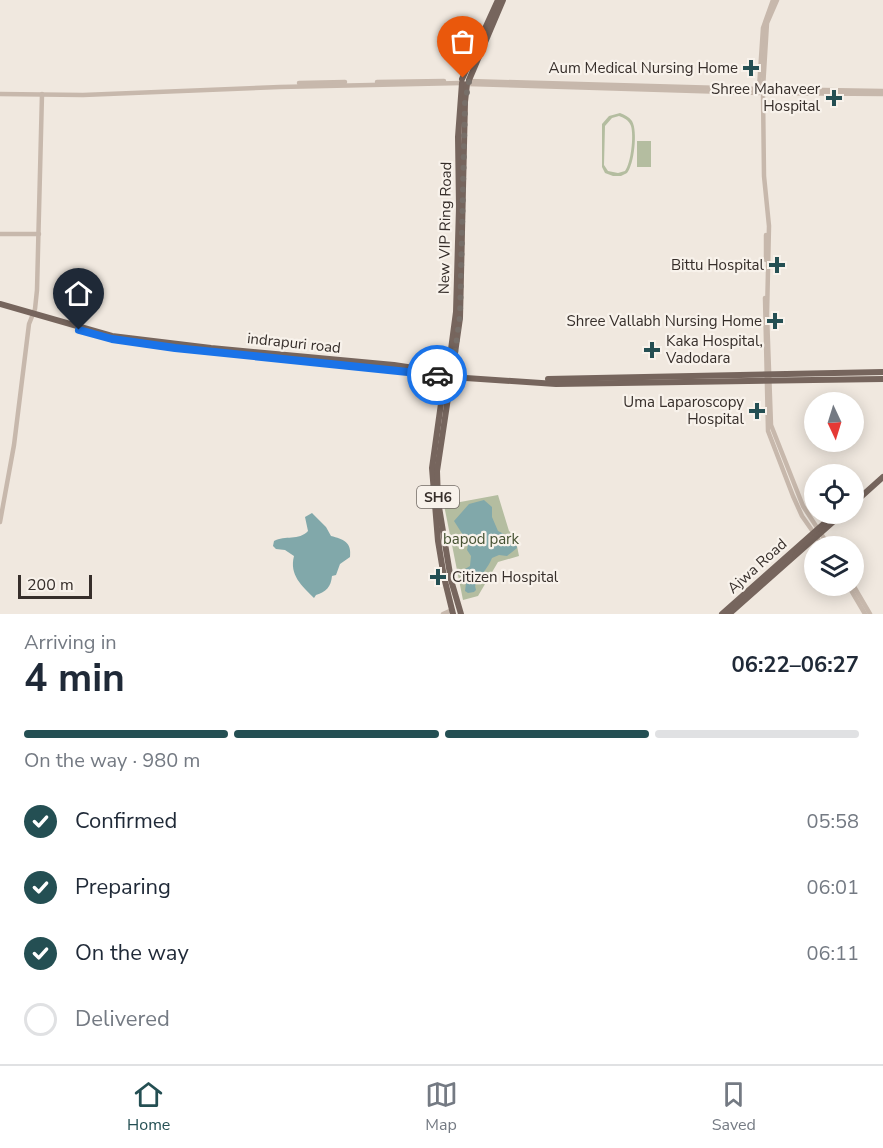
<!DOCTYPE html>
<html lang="en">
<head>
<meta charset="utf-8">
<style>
  :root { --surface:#fff; --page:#f6f6f7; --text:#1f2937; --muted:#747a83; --line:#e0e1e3; --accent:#244f53 }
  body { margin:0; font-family:"Nunito Sans",sans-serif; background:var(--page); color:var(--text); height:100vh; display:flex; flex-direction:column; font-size:22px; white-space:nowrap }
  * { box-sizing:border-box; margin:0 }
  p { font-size:20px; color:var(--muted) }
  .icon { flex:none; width:33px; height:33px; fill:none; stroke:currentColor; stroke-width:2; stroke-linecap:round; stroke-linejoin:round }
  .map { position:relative; height:614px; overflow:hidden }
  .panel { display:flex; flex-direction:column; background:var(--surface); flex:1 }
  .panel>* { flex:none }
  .needle { width:39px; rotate:176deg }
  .fabs { position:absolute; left:804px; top:392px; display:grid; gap:12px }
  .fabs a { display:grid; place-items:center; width:60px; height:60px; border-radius:50%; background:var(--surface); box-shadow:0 3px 15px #0003; font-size:30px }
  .scale { position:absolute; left:18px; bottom:15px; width:74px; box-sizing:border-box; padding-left:6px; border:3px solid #362e2a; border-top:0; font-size:16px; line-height:21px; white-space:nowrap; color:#362e2a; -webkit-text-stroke:4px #f8f2eb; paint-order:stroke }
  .pin { position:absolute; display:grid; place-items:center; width:51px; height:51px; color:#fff; margin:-62px -26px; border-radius:50% 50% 50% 0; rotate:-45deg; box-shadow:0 0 6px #0007 }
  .pin .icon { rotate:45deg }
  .courier { position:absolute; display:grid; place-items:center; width:60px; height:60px; margin:-30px; border:4px solid #1a73e8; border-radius:50%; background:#fff; color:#222; box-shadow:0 2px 8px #0007 }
  .head em { font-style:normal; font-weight:700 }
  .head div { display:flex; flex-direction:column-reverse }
  .head { display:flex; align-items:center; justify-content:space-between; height:102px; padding:0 24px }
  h1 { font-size:39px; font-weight:700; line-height:45px }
  .bar { display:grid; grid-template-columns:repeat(4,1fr); gap:9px 6px; align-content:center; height:72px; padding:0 24px }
  .bar i { height:8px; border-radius:4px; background:var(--line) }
  .bar .on { background:var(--accent) }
  .bar p { grid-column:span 4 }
  ol { padding:0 24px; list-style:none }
  li { display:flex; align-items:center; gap:18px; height:66px }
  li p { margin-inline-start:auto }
  li .icon { padding:6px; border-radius:50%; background:var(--accent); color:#fff; stroke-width:4 }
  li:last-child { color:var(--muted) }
  li i { width:33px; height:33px; border:3px solid var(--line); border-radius:50% }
  .dock { display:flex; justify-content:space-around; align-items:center; height:84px; border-top:2px solid var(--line); background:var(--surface); font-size:16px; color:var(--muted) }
  .dock a { display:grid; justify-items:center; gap:3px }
  .dock .on { color:var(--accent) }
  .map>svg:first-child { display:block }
  .green { fill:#b4bda0; fill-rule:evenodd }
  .water { fill:#81a8aa }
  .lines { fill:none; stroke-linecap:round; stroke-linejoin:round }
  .minor { stroke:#c7b8ac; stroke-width:4.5 }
  .major { stroke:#76655d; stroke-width:6 }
  .done { stroke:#776f69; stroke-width:6; stroke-dasharray:0 10.8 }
  .route { stroke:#1a73e8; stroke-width:8 }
  .poi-dot { fill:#244f53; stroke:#f8f2eb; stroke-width:2 }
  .labels { text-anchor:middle; stroke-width:4.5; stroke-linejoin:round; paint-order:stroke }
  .shield { fill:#f8f2eb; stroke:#706964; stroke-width:1.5 }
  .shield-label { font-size:14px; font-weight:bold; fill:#362e2a }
  .poi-label { font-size:15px; fill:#362e2a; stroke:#f8f2eb; text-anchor:end }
  .street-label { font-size:15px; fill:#362e2a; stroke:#f8f2eb }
  .park-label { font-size:15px; fill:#455131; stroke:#f8f2eb }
</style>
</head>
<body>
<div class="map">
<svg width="883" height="614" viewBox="0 0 883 614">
  <rect width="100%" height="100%" fill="#f0e8df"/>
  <g class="green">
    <path d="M620 113C625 115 629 117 632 121 638 131 634 165 627 173L621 176H613L605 173 602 167V124L609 116ZM619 116C624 118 629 120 631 126 634 136 631 163 625 171L618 173 608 171 604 165 605 126 612 118Z"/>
    <rect x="637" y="141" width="14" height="26"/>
    <polygon points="498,495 509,531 515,536 519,556 498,562 478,596 463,600 444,505"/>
  </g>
  <g class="water">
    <path d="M484 500 492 507V517L498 531 510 537 509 539 516 543 517 548 507 556 499 555 492 558C488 568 480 576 475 586L476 590 474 592 468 593 465 591 467 576 465 569 470 566 471 556 467 550 468 545 463 540V535L454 521 469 504Z"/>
    <path d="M312 513 326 527 331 536C343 539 352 542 350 557L340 564 336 575 332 576C331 587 326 592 316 595L314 598C302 586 289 575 294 556L285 550 276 549 273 546 274 541C285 535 299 541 308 531L305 517Z"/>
  </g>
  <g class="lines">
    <g class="minor">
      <polyline points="469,81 758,89"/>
      <polyline points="377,82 444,81"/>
      <polyline points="299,83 345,82"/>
      <polyline points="468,84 759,93"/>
      <polyline points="759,88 763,28 773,0"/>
      <polyline points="763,88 767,23 777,0"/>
      <polyline points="764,89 883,91"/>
      <polyline points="763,93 764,176 769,226 767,315 771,425 803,506 829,546"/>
      <polyline points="764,93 883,94"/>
      <polyline points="0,94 83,95 280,87 462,83"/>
      <polyline points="0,234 39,234"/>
      <polyline points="766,260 766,235"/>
      <polyline points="765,298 768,431 793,496 802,516 823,546"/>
      <polyline points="0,522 14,445 29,324 35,309 37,290 42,94"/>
      <polyline points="848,585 865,614"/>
      <polyline points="853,585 870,614"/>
      <polyline points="443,614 452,610"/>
    </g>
    <g class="major">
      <polyline points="462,79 498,0"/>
      <polyline points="469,80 503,0"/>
      <polyline points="0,304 112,336 211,348 394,365 447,373"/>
      <polyline points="265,357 368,367"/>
      <polyline points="393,369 445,377"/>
      <polyline points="448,372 456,312 459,207 458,137 462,83"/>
      <polyline points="452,374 460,318 465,102 467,84"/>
      <polyline points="445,375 432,468 438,541 444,577 453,614"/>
      <polyline points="451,377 556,384 883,379"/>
      <polyline points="451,378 437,471 438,501 451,580 461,614"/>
      <polyline points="548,379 883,372"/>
      <polyline points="854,503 883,477"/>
      <polyline points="722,614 836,513"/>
      <polyline points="729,614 843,513"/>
    </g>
  </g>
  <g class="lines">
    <polyline class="done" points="437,375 445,377 448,372 452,375 460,315 465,102 469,82 467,78 463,78"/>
    <polyline class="route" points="79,330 112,339 175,348 437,375"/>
  </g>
  <g class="poi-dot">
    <path d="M748 59h6v6h6v6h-6v6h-6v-6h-6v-6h6z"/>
    <path d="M831 89h6v6h6v6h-6v6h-6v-6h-6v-6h6z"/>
    <path d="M774 256h6v6h6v6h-6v6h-6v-6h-6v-6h6z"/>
    <path d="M772 312h6v6h6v6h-6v6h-6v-6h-6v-6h6z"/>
    <path d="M649 341h6v6h6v6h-6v6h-6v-6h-6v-6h6z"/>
    <path d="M754 402h6v6h6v6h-6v6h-6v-6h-6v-6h6z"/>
    <path d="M435 568h6v6h6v6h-6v6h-6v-6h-6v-6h6z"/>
  </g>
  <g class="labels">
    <rect class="shield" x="417" y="486" width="42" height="22" rx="4.5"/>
    <g class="shield-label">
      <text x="438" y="502">SH6</text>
    </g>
    <g class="poi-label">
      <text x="738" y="73">Aum Medical Nursing Home</text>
      <text x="820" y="94">Shree Mahaveer<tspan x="820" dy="17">Hospital</tspan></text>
      <text x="764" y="270">Bittu Hospital</text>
      <text x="762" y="326">Shree Vallabh Nursing Home</text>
      <text x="666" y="346" text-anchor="start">Kaka Hospital,<tspan x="666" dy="17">Vadodara</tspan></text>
      <text x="744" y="407">Uma Laparoscopy<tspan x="744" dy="17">Hospital</tspan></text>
      <text x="452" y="582" text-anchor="start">Citizen Hospital</text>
    </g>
    <g class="street-label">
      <text transform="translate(445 228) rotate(-89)" y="5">New VIP Ring Road</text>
      <text transform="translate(294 343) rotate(6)" y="5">indrapuri road</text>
      <text transform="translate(757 566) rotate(-42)" y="5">Ajwa Road</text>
    </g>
    <g class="park-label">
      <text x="481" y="544">bapod park</text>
    </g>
  </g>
</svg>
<div class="fabs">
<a><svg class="needle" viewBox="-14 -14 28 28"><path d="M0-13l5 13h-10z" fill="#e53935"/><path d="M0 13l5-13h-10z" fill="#747a83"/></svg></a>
<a><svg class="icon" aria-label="locate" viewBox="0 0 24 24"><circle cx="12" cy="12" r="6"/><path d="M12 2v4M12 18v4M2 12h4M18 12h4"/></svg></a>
<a><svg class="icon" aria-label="layers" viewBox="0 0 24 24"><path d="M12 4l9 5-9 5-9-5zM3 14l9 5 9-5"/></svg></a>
</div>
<div class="scale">200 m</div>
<div class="pin" style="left:463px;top:78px;background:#ea580c"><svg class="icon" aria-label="bag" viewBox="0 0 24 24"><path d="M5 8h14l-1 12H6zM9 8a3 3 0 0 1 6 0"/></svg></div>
<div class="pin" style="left:79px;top:330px;background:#1f2937"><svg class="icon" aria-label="home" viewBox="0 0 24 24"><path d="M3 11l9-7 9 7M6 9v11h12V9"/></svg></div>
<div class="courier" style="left:437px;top:375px"><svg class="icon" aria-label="car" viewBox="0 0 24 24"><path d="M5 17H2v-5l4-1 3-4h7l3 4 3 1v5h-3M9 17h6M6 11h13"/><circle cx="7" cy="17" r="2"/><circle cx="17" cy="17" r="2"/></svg></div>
</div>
<section class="panel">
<div class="head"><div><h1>4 min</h1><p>Arriving in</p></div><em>06:22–06:27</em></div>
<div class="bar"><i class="on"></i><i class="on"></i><i class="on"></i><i></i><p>On the way · 980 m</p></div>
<ol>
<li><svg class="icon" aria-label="check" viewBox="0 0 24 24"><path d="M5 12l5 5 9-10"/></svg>Confirmed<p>05:58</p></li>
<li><svg class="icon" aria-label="check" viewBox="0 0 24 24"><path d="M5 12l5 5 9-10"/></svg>Preparing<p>06:01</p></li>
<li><svg class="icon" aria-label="check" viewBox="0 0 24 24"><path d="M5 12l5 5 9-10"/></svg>On the way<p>06:11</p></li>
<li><i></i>Delivered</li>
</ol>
</section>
<nav class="dock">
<a class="on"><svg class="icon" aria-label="home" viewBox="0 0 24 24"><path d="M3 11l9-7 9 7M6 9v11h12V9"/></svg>Home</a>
<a><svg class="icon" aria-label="map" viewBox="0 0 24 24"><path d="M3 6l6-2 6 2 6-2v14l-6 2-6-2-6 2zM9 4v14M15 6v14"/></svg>Map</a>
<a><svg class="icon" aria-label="saved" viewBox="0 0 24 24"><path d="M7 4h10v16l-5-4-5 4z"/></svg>Saved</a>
</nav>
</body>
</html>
